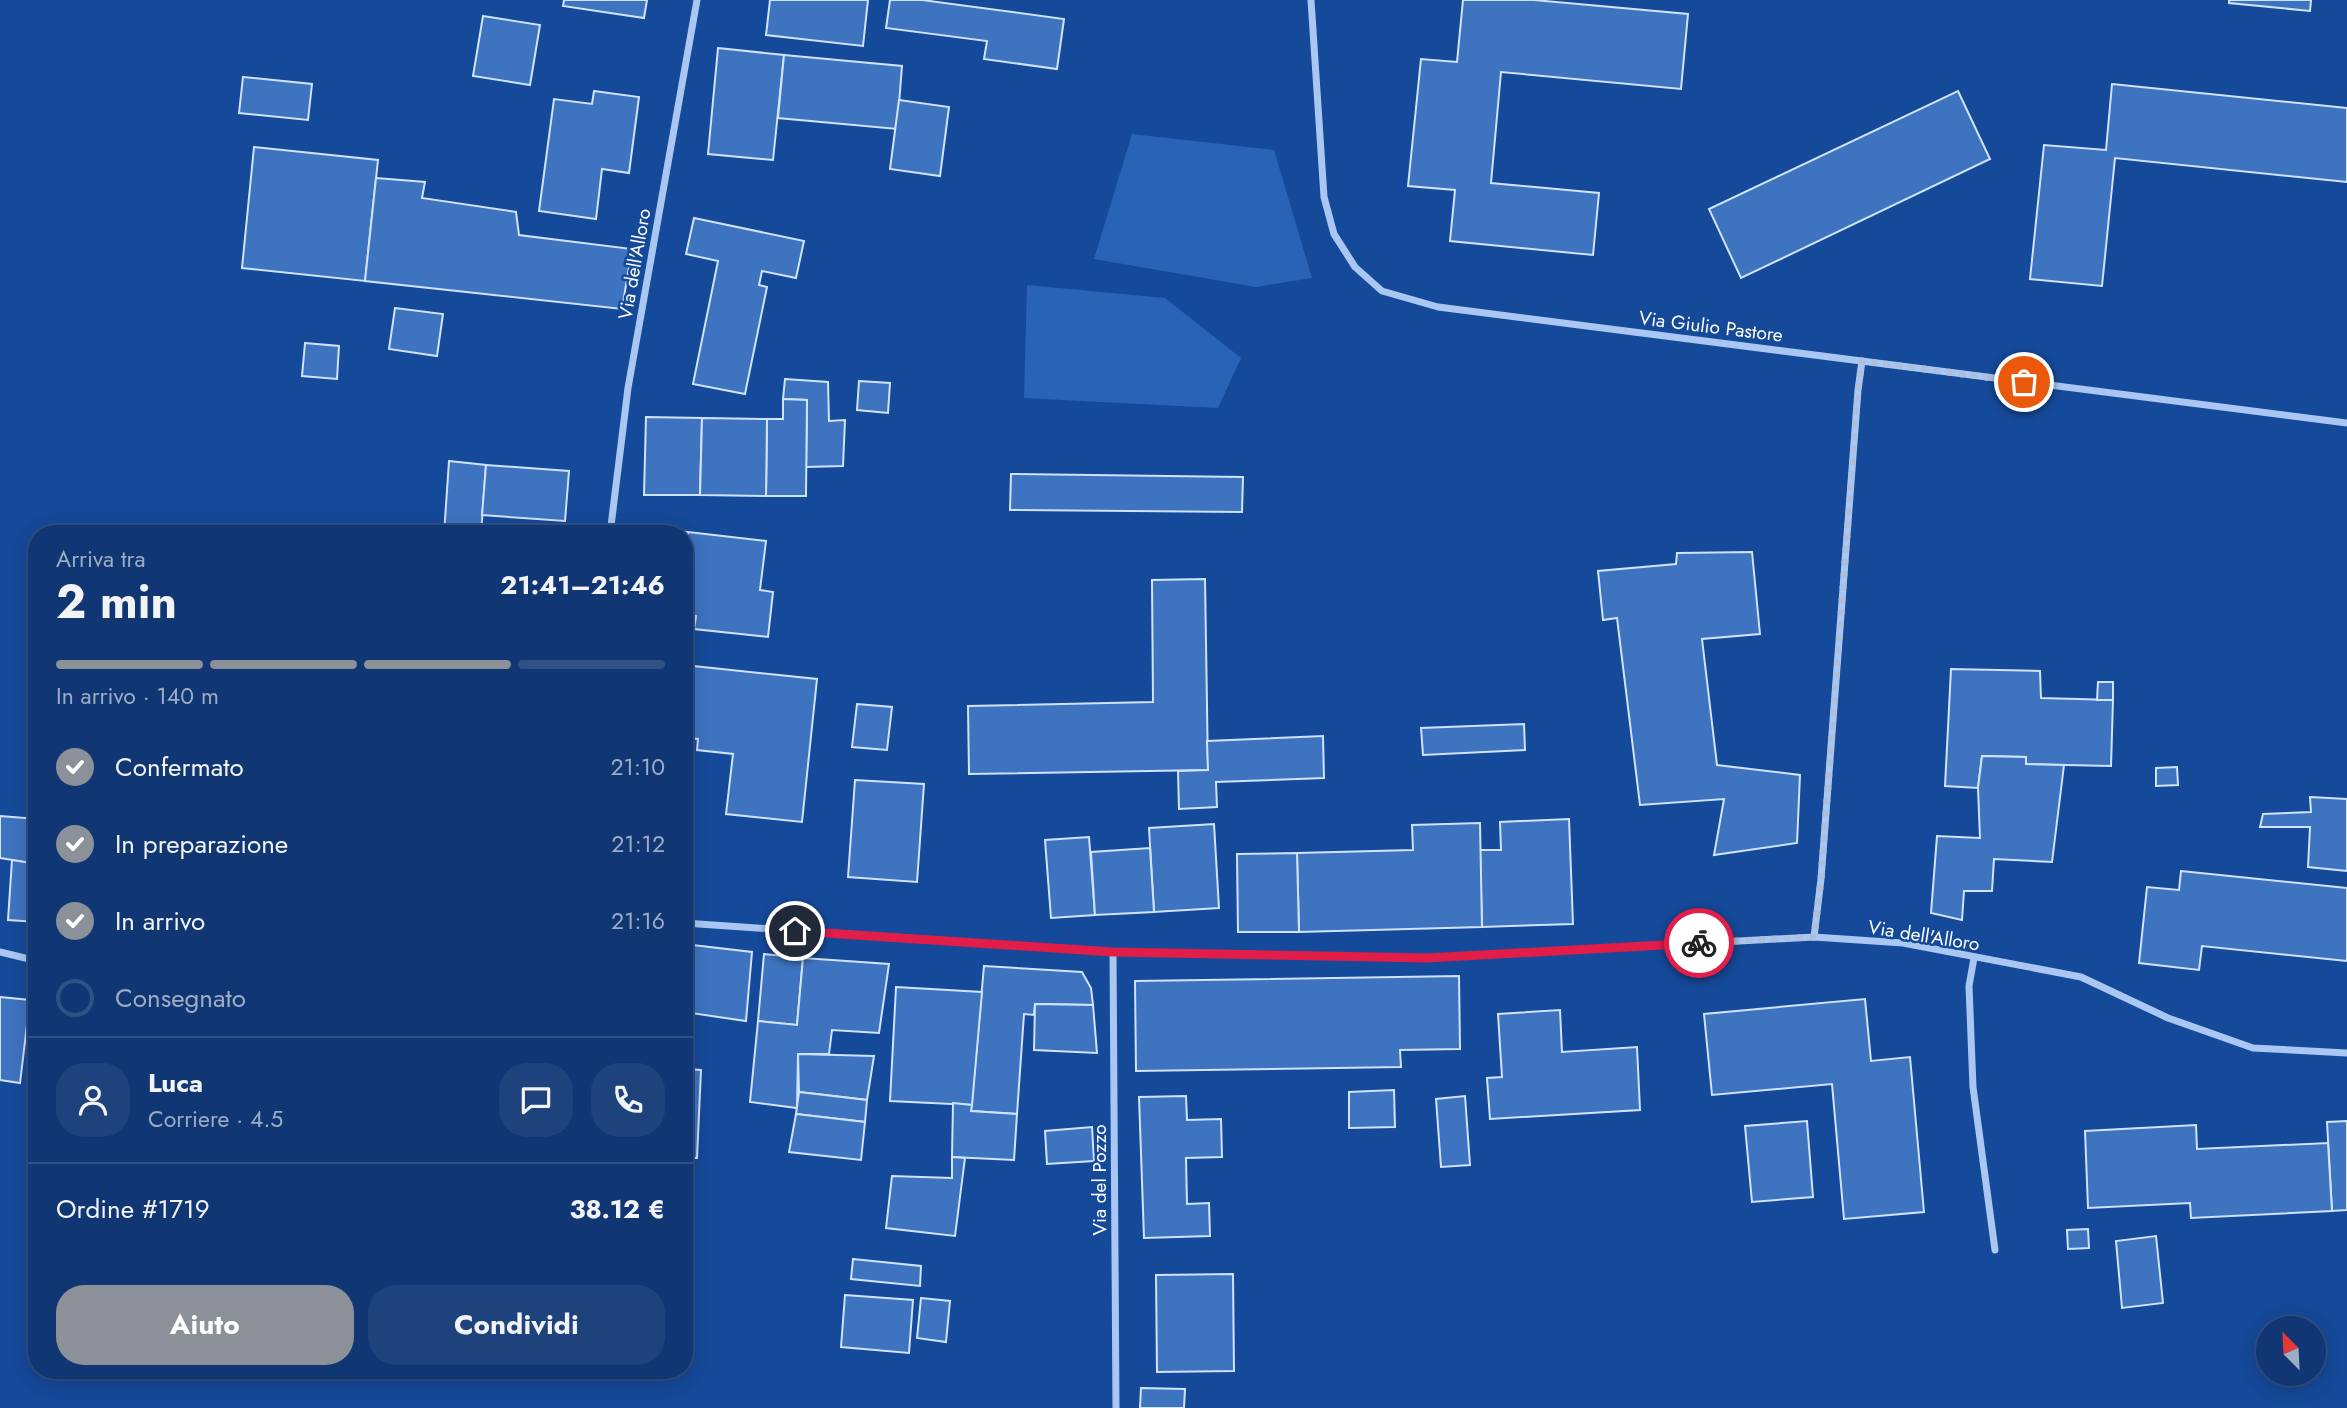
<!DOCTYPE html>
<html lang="it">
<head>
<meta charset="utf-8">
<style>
  :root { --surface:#103773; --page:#1e427b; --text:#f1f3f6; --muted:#9cacc4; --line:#305185; --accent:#8c9099 }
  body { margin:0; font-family:Jost,sans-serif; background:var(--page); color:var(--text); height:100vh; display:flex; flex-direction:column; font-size:26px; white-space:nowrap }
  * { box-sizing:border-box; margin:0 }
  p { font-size:23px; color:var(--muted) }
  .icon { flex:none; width:38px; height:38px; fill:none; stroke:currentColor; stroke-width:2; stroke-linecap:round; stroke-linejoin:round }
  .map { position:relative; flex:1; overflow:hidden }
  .drawer { position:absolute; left:28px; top:525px; width:665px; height:854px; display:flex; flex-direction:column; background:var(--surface); border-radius:28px; box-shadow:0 4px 18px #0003,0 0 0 2px var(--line) }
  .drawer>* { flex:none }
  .needle { width:46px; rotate:336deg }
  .buttons { position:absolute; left:2256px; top:1316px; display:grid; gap:14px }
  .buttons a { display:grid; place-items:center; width:70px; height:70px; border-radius:50%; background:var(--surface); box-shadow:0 4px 18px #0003,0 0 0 2px var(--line); font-size:35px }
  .pin { position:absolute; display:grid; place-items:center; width:60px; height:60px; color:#fff; margin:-30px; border:4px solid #fff; border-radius:50%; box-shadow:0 2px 7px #0007 }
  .courier { position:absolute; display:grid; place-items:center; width:70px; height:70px; margin:-35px; border:5px solid #e11d48; border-radius:50%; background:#fff; color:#222; box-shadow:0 2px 9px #0007 }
  .overview em { font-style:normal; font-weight:700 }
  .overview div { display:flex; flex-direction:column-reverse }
  .overview { display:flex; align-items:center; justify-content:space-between; height:119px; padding:0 28px }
  h1 { font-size:46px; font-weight:700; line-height:52px }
  .bar { display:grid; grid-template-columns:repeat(4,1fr); gap:10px 7px; align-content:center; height:84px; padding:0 28px }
  .bar i { height:9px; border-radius:5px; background:var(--line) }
  .bar .current { background:var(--accent) }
  .bar p { grid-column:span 4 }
  .line { display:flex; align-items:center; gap:18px; padding:0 28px; border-top:2px solid var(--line) }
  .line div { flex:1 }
  .round { display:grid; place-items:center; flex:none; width:74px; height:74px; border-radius:28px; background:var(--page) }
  ol { padding:0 28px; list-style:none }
  li { display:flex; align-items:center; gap:21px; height:77px }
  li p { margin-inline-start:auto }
  li .icon { padding:7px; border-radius:50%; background:var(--accent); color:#fff; stroke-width:4 }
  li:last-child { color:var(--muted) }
  li i { width:38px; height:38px; border:4px solid var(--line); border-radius:50% }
  .action { display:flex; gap:14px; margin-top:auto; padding:14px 28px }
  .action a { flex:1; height:80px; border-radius:28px; background:var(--accent); color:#fff; font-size:28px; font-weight:700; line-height:80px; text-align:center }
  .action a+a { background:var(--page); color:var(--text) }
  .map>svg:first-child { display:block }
  .green { fill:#2963b6 }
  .building { fill:#3e73c0; stroke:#d0e3fc; stroke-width:2 }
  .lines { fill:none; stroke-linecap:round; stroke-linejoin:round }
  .street { stroke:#a9c7f2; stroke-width:7 }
  .done { stroke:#adbfdb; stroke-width:7; stroke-dasharray:0 12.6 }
  .route { stroke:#e11d48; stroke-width:9 }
  .labels { text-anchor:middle; stroke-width:5; stroke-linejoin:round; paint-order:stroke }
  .street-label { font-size:19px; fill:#fff; stroke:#154999 }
</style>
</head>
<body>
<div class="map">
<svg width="2347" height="1408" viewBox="0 0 2347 1408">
  <rect width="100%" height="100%" fill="#154999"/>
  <g class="green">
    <polygon points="1132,134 1274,150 1312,278 1256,287 1094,259"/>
    <polygon points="1027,285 1165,298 1241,358 1218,408 1024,398"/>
  </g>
  <g class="building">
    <polygon points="564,0 647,0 644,18 563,6"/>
    <polygon points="770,0 868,0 863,46 766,35"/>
    <polygon points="890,0 922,0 1064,19 1057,69 984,59 987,41 886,28"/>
    <polygon points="1463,0 1534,0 1688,14 1681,89 1501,72 1491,183 1599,193 1593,255 1450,241 1455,190 1408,186 1421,59 1457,62"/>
    <polygon points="2229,0 2311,0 2310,11 2229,3"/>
    <polygon points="483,16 540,25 530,85 473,76"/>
    <polygon points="718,48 784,55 773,160 708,154"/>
    <polygon points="784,55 902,66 897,129 778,118"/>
    <polygon points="243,77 312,84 308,120 239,113"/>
    <polygon points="2112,84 2347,108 2347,182 2115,158 2102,286 2030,279 2044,145 2106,150"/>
    <polygon points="594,91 639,97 629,173 602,169 596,219 539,211 554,99 592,104"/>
    <polygon points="1958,91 1990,159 1741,278 1709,209"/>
    <polygon points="899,100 949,107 940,176 890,169"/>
    <polygon points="254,147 378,160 365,281 242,268"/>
    <polygon points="376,178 425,182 422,198 516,212 519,235 632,249 622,309 365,281"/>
    <polygon points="694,218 804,241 796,278 762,271 759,285 767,287 745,394 693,384 718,261 686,254"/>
    <polygon points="395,308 443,314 437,356 389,349"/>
    <polygon points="305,343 339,346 337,379 302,376"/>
    <polygon points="785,379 828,382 829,421 845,420 843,466 806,467 807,400 783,399"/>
    <polygon points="859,381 890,383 888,413 857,410"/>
    <polygon points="783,399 807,400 806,496 766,496 767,419 783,419"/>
    <polygon points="646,417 702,418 700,495 644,495"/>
    <polygon points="702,418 767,419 766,496 700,495"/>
    <polygon points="449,461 486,465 481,534 444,534"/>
    <polygon points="486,465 569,471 565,521 482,515"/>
    <polygon points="1011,474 1243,477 1242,512 1010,510"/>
    <polygon points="643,526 688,532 684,565 684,534 642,534"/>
    <polygon points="688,532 766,541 760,590 773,592 768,637 694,629 696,616 684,614 684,565"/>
    <polygon points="1752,552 1760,634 1702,639 1717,765 1800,775 1797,843 1714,855 1724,799 1640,805 1617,618 1603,620 1598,571 1676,564 1677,553"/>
    <polygon points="1205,579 1208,770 969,774 968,706 1153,702 1152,580"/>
    <polygon points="684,665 817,679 802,822 726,814 733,754 697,750 698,739 684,738"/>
    <polygon points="1951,669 2040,671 2041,698 2113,700 2111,766 2026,764 2026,757 1982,756 1978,788 1945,786"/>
    <polygon points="2098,682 2113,682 2113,700 2097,700"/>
    <polygon points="857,704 892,707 887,750 852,747"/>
    <polygon points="1524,724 1525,750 1423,755 1421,728"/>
    <polygon points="1323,736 1324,778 1216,782 1217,807 1179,809 1178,771 1208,770 1207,741"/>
    <polygon points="1982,756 2026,757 2026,764 2064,765 2052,862 1994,859 1992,891 1964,891 1962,920 1931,913 1937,836 1980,838 1978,788"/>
    <polygon points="2177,767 2178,785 2156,786 2156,768"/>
    <polygon points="855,780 924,784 917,882 848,877"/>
    <polygon points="2310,797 2347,799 2347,871 2308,867 2310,827 2260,827 2263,814 2311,812"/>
    <polygon points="0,816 37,819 37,864 0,858"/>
    <polygon points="1569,819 1573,924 1482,927 1480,850 1501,850 1500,822"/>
    <polygon points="1480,823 1482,927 1299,932 1297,853 1413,850 1412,825"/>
    <polygon points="1214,824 1219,908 1154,912 1149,828"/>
    <polygon points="1089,837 1095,915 1051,918 1045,840"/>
    <polygon points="1150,848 1154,912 1095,915 1091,852"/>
    <polygon points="1297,853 1299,932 1238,932 1237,854"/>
    <polygon points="12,860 37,864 37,922 8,920"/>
    <polygon points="2181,871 2347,888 2347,961 2202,946 2199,970 2139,963 2147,887 2179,890"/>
    <polygon points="684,944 752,952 746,1021 684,1012"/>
    <polygon points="764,954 803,958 797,1025 758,1021"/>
    <polygon points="803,958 889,964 879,1033 832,1030 829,1054 798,1054 797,1108 750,1102 758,1021 797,1025"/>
    <polygon points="984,966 1082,972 1091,988 1093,1005 1035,1004 1034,1015 1024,1014 1017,1114 971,1111"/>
    <polygon points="1459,976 1460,1049 1400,1050 1401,1067 1136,1071 1135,981"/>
    <polygon points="896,987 982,992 972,1105 890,1101"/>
    <polygon points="0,997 30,1000 20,1083 0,1080"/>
    <polygon points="1865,999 1871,1061 1910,1057 1924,1212 1844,1219 1832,1084 1712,1095 1704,1014"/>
    <polygon points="1035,1004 1093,1005 1097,1053 1034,1050"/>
    <polygon points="1560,1010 1562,1052 1637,1047 1640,1110 1490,1119 1487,1078 1502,1077 1498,1014"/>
    <polygon points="684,1013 694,1015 688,1069 701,1070 697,1158 684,1158"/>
    <polygon points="37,1043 37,1095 32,1095"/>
    <polygon points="798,1054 874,1056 867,1100 799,1092"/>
    <polygon points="1394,1090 1395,1127 1349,1128 1349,1092"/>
    <polygon points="799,1092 867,1100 865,1122 796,1114"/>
    <polygon points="1186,1096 1187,1120 1221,1119 1222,1157 1186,1158 1187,1204 1209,1203 1210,1236 1144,1238 1139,1097"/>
    <polygon points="1465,1096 1470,1165 1441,1167 1436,1099"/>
    <polygon points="953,1103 972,1105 971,1111 1017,1114 1014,1160 952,1157"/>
    <polygon points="796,1114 865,1122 861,1160 789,1152"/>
    <polygon points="1807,1121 1813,1197 1752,1202 1745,1126"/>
    <polygon points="2347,1121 2347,1210 2332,1211 2327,1122"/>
    <polygon points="2196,1125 2197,1149 2328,1143 2332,1211 2191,1218 2190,1203 2088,1208 2085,1131"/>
    <polygon points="1092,1127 1094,1161 1047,1164 1045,1131"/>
    <polygon points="952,1157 965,1158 955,1236 886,1228 892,1176 952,1178"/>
    <polygon points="2088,1229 2089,1248 2068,1249 2067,1230"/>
    <polygon points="2156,1236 2163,1303 2122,1308 2116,1241"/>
    <polygon points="853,1259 921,1266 920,1286 851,1279"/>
    <polygon points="1233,1274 1234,1371 1157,1372 1156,1275"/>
    <polygon points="845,1295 913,1300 909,1353 841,1347"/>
    <polygon points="921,1298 950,1301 946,1342 917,1338"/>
    <polygon points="1141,1388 1185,1389 1184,1408 1140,1408"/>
  </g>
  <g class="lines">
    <g class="street">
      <polyline points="1311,0 1324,197 1334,234 1355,267 1382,291 1438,307 2347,423"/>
      <polyline points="610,534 628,388 697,0"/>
      <polyline points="684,923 1113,952 1427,958 1814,937 1903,943 2081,977 2168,1018 2253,1048 2347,1053"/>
      <polyline points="1814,937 1821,879 1858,390 1862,361"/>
      <polyline points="0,952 37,961"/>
      <polyline points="1113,952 1116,1408"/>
      <polyline points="1974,958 1969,986 1973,1087 1995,1250"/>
    </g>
  </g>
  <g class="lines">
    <polyline class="done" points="1699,943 1814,937 1821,879 1858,390 1862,361 2024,382"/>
    <polyline class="route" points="795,931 1113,952 1427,958 1699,943"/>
  </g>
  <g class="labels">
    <g class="street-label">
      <text transform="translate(634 264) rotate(-80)" y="7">Via dell'Alloro</text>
      <text transform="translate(1711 326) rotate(7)" y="7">Via Giulio Pastore</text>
      <text transform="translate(1924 935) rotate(9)" y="7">Via dell'Alloro</text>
      <text transform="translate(1099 1180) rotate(-90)" y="7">Via del Pozzo</text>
    </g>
  </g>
</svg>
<div class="buttons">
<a><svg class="needle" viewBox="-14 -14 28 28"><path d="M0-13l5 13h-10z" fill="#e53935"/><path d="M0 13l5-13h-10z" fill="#9cacc4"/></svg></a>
</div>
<div class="pin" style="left:2024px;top:382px;background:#ea580c"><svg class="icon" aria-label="bag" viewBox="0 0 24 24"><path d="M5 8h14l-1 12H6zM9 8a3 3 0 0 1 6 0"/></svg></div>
<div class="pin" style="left:795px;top:931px;background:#1f2937"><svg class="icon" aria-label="home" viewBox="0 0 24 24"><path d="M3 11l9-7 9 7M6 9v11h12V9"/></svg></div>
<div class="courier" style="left:1699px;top:943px"><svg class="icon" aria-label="bike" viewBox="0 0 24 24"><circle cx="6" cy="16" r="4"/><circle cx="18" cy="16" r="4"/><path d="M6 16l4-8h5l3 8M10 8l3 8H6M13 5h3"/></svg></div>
<section class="drawer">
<div class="overview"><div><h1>2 min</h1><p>Arriva tra</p></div><em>21:41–21:46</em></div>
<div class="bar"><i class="current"></i><i class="current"></i><i class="current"></i><i></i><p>In arrivo · 140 m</p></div>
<ol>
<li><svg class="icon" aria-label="check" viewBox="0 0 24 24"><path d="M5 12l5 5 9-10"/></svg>Confermato<p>21:10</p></li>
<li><svg class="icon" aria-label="check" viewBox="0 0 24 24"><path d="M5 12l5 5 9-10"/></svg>In preparazione<p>21:12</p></li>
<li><svg class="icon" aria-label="check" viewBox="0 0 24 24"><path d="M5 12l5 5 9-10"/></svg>In arrivo<p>21:16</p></li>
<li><i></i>Consegnato</li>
</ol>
<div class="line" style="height:126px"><a class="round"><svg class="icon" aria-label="person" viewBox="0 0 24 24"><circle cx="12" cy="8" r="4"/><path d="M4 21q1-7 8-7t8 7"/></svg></a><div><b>Luca</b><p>Corriere · 4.5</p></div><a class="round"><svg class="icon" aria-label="chat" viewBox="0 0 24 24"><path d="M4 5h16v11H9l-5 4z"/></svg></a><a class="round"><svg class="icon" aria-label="phone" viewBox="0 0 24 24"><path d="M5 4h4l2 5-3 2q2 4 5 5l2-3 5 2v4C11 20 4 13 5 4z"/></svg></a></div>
<div class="line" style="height:91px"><div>Ordine #1719</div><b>38.12 €</b></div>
<div class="action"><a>Aiuto</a><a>Condividi</a></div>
</section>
</div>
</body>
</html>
